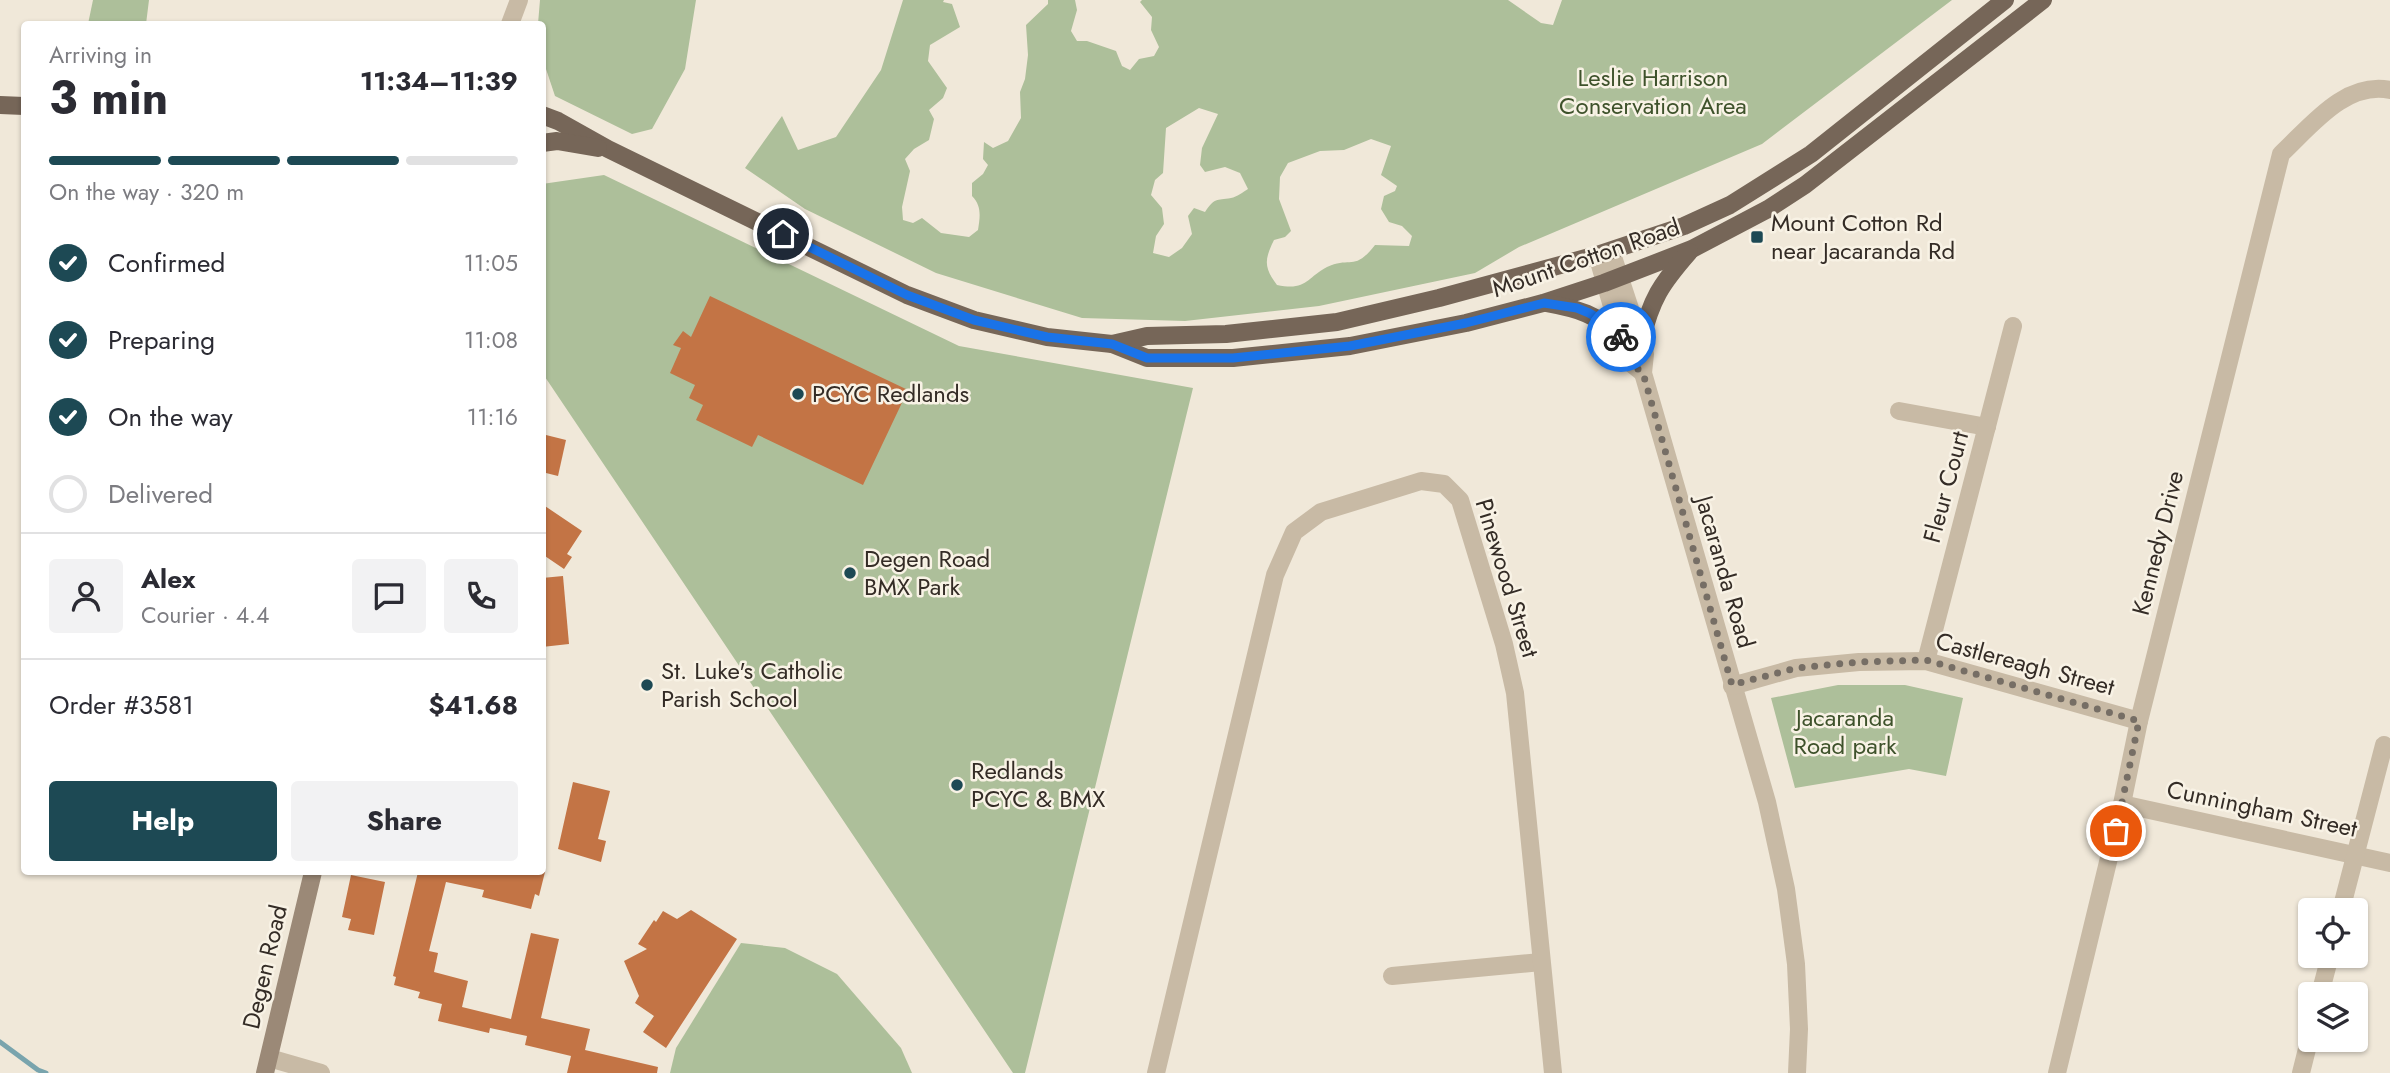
<!DOCTYPE html>
<html lang="en">
<head>
<meta charset="utf-8">
<style>
  :root { --surface:#fff; --page:#f2f2f3; --text:#2b2b33; --muted:#7c7c81; --line:#e1e1e2; --accent:#1d4954 }
  body { margin:0; font-family:Jost,sans-serif; background:var(--page); color:var(--text); height:100vh; display:flex; flex-direction:column; font-size:26px; white-space:nowrap }
  * { box-sizing:border-box; margin:0 }
  p { font-size:23px; color:var(--muted) }
  .icon { flex:none; width:38px; height:38px; fill:none; stroke:currentColor; stroke-width:2; stroke-linecap:round; stroke-linejoin:round }
  .map { position:relative; flex:1; overflow:hidden }
  .sheet { position:absolute; left:21px; top:21px; width:525px; height:854px; display:flex; flex-direction:column; background:var(--surface); border-radius:7px; box-shadow:0 2px 5px #0004 }
  .sheet>* { flex:none }
  .fabs { position:absolute; left:2298px; top:898px; display:grid; gap:14px }
  .fabs a { display:grid; place-items:center; width:70px; height:70px; border-radius:7px; background:var(--surface); box-shadow:0 2px 5px #0004; font-size:35px }
  .pin { position:absolute; display:grid; place-items:center; width:60px; height:60px; color:#fff; margin:-30px; border:4px solid #fff; border-radius:50%; box-shadow:0 2px 7px #0007 }
  .courier { position:absolute; display:grid; place-items:center; width:70px; height:70px; margin:-35px; border:5px solid #1a73e8; border-radius:50%; background:#fff; color:#222; box-shadow:0 2px 9px #0007 }
  .overview em { font-style:normal; font-weight:700 }
  .overview div { display:flex; flex-direction:column-reverse }
  .overview { display:flex; align-items:center; justify-content:space-between; height:119px; padding:0 28px }
  h1 { font-size:46px; font-weight:700; line-height:52px }
  .bar { display:grid; grid-template-columns:repeat(4,1fr); gap:10px 7px; align-content:center; height:84px; padding:0 28px }
  .bar i { height:9px; border-radius:5px; background:var(--line) }
  .bar .current { background:var(--accent) }
  .bar p { grid-column:span 4 }
  .line { display:flex; align-items:center; gap:18px; padding:0 28px; border-top:2px solid var(--line) }
  .line div { flex:1 }
  .round { display:grid; place-items:center; flex:none; width:74px; height:74px; border-radius:7px; background:var(--page) }
  ol { padding:0 28px; list-style:none }
  li { display:flex; align-items:center; gap:21px; height:77px }
  li p { margin-inline-start:auto }
  li .icon { padding:7px; border-radius:50%; background:var(--accent); color:#fff; stroke-width:4 }
  li:last-child { color:var(--muted) }
  li i { width:38px; height:38px; border:4px solid var(--line); border-radius:50% }
  .cta { display:flex; gap:14px; margin-top:auto; padding:14px 28px }
  .cta a { flex:1; height:80px; border-radius:7px; background:var(--accent); color:#fff; font-size:28px; font-weight:700; line-height:80px; text-align:center }
  .cta a+a { background:var(--page); color:var(--text) }
  .map>svg:first-child { display:block }
  .green { fill:#adbf9a; fill-rule:evenodd }
  .lines { fill:none; stroke-linecap:round; stroke-linejoin:round }
  .stream { stroke:#79a4ad; stroke-width:5 }
  .building { fill:#c37445 }
  .street { stroke:#c8baa5; stroke-width:18 }
  .secondary { stroke:#9b8977; stroke-width:18 }
  .primary { stroke:#766658; stroke-width:18 }
  .done { stroke:#766e65; stroke-width:7; stroke-dasharray:0 12.6 }
  .route { stroke:#1a73e8; stroke-width:9 }
  .poi-dot { fill:#1d4954; stroke:#f8f2e5; stroke-width:2.5 }
  .labels { text-anchor:middle; stroke-width:5; stroke-linejoin:round; paint-order:stroke }
  .park-label { font-size:24px; fill:#3e522b; stroke:#f8f2e5 }
  .poi-label { font-size:24px; fill:#342c26; stroke:#f8f2e5; text-anchor:start }
  .street-label { font-size:24px; fill:#342c26; stroke:#f8f2e5 }
</style>
</head>
<body>
<div class="map">
<svg width="2390" height="1073" viewBox="0 0 2390 1073">
  <rect width="100%" height="100%" fill="#f0e8d9"/>
  <g class="green">
    <polygon points="93,0 149,0 146,24 88,24"/>
    <polygon points="540,0 696,0 685,69 652,129 632,134 555,96 543,60 542,24 538,24"/>
    <path d="M903 0H944L943 2 952 4 960 27 930 45 928 61 947 88 943 98 929 110 934 119 929 140 914 149 905 159 910 171 902 207 903 220 913 223 922 218 941 233 969 237 978 230C980 217 982 206 972 196V183L983 174 988 165 983 159 984 142 993 148 1008 141 1021 118 1020 92 1025 79 1028 55 1026 25 1048 4V0H1075L1077 10 1071 31 1077 41H1087L1116 51 1122 66 1130 70 1139 59 1154 56 1159 47 1151 30 1152 17 1140 2 1142 0H1508L1541 23 1553 25 1562 0H1952L1762 144 1519 247 1475 273 1319 306 1185 321 1082 318 936 273 805 209 745 168 782 116 798 150 836 137 881 70ZM1199 108 1218 114 1202 148 1200 165 1205 172 1225 167 1240 173 1248 189C1243 192 1237 197 1231 198 1216 201 1215 197 1205 212L1194 208 1188 216 1192 234 1182 248 1169 257 1153 253 1156 236 1164 224 1162 208 1151 195 1155 180 1163 173 1166 128ZM1371 139 1391 146 1381 175 1397 186 1395 191 1384 196 1381 209 1389 222 1402 226 1412 236 1409 246 1375 245C1354 272 1351 256 1327 267 1306 278 1307 291 1277 285 1264 268 1264 260 1274 240L1285 237 1291 231 1279 199 1280 177 1288 163 1320 151 1344 150Z"/>
    <polygon points="604,175 959,346 1193,388 1025,1073 1013,1073 543,374 542,184"/>
    <polygon points="1838,685 1905,685 1963,698 1946,776 1909,769 1795,788 1771,698"/>
    <polygon points="741,943 785,948 837,974 901,1048 912,1073 670,1073 676,1048"/>
  </g>
  <g class="lines">
    <polyline class="stream" points="0,1042 38,1070 46,1073"/>
  </g>
  <g class="building">
    <polygon points="710,296 908,390 863,485 758,435 752,447 696,420 703,405 689,398 695,385 670,373 681,348 673,345 683,331 691,337"/>
    <polygon points="542,434 566,440 558,476 542,472"/>
    <polygon points="542,504 582,531 567,554 572,557 564,569 542,554"/>
    <polygon points="563,576 569,644 542,647 542,578"/>
    <polygon points="573,782 610,791 598,839 606,841 601,862 558,849"/>
    <polygon points="418,872 545,872 539,896 535,894 531,909 482,897 484,890 446,882 429,951 438,953 434,972 468,981 462,1007 511,1019 531,933 559,939 541,1018 590,1029 585,1050 658,1067 657,1073 567,1073 571,1056 525,1045 527,1036 490,1028 489,1033 438,1021 442,1004 418,998 420,992 394,985 396,977 393,976"/>
    <polygon points="351,875 385,882 374,935 348,930 351,919 342,917"/>
    <polygon points="691,910 737,939 666,1048 643,1032 654,1016 635,1003 639,996 624,961 647,949 638,944 654,920 656,922 663,911 677,919"/>
  </g>
  <g class="lines">
    <g class="street">
      <polyline points="510,24 519,0"/>
      <polyline points="1611,251 1645,354 1643,373 1767,802 1786,889 1796,964 1799,1029 1797,1073"/>
      <polyline points="1597,255 1628,361 1643,373"/>
      <polyline points="1899,411 1987,427"/>
      <polyline points="1926,661 2013,326"/>
      <polyline points="1732,686 1796,668 1859,662 1926,661 2139,721"/>
      <polyline points="2122,804 2390,863"/>
      <polyline points="2341,910 2384,745"/>
      <polyline points="1392,976 1541,962"/>
      <polyline points="2320,994 2330,956"/>
      <polyline points="269,1058 321,1073"/>
      <polyline points="1156,1073 1275,575 1294,532 1321,512 1421,481 1444,484 1460,500 1504,644 1515,693 1553,1073"/>
      <path d="M2057 1073 2122 804 2139 721 2281 154C2311 126 2345 81 2390 90"/>
      <polyline points="2301,1073 2310,1037"/>
    </g>
    <polyline class="secondary" points="265,1073 313,872"/>
    <g class="primary">
      <polyline points="0,105 24,106"/>
      <polyline points="542,115 558,121 608,149 907,295 974,320 1047,337 1112,344 1147,358 1233,358 1350,346 1466,323 1543,303 1604,283 1692,249 1768,209 1805,185 2043,0"/>
      <polyline points="542,143 557,141 598,148"/>
      <path d="M1546 303C1579 309 1596 314 1621 337"/>
      <path d="M1641 341C1651 299 1661 284 1689 252"/>
      <polyline points="1112,344 1147,336 1226,334 1337,322 1439,298 1597,255 1684,226 1730,205 1811,154 2005,0"/>
    </g>
  </g>
  <g class="lines">
    <polyline class="done" points="1621,337 1628,361 1643,373 1732,685 1796,668 1859,662 1926,660 2139,721 2116,831"/>
    <polyline class="route" points="783,234 907,295 974,320 1047,337 1112,344 1147,358 1233,358 1350,346 1466,323 1544,303 1577,308 1589,313 1608,324 1621,337"/>
  </g>
  <g class="poi-dot">
    <rect x="1750" y="230" width="14" height="14" rx="3.5"/>
    <circle cx="798" cy="394" r="7"/>
    <circle cx="850" cy="573" r="7"/>
    <circle cx="647" cy="685" r="7"/>
    <circle cx="957" cy="785" r="7"/>
  </g>
  <g class="labels">
    <g class="park-label">
      <text x="1653" y="86">Leslie Harrison<tspan x="1653" dy="28">Conservation Area</tspan></text>
      <text x="1845" y="726">Jacaranda<tspan x="1845" dy="28">Road park</tspan></text>
    </g>
    <g class="poi-label">
      <text x="1771" y="231">Mount Cotton Rd<tspan x="1771" dy="28">near Jacaranda Rd</tspan></text>
      <text x="812" y="402">PCYC Redlands</text>
      <text x="864" y="567">Degen Road<tspan x="864" dy="28">BMX Park</tspan></text>
      <text x="661" y="679">St. Luke's Catholic<tspan x="661" dy="28">Parish School</tspan></text>
      <text x="971" y="779">Redlands<tspan x="971" dy="28">PCYC &amp; BMX</tspan></text>
    </g>
    <g class="street-label">
      <text transform="translate(1586 258) rotate(-19)" y="8">Mount Cotton Road</text>
      <text transform="translate(1946 487) rotate(-75)" y="8">Fleur Court</text>
      <text transform="translate(2158 543) rotate(-76)" y="8">Kennedy Drive</text>
      <text transform="translate(1725 572) rotate(74)" y="8">Jacaranda Road</text>
      <text transform="translate(1507 578) rotate(73)" y="8">Pinewood Street</text>
      <text transform="translate(2025 664) rotate(15)" y="8">Castlereagh Street</text>
      <text transform="translate(2262 809) rotate(12)" y="8">Cunningham Street</text>
      <text transform="translate(265 967) rotate(-77)" y="8">Degen Road</text>
    </g>
  </g>
</svg>
<div class="fabs">
<a><svg class="icon" aria-label="locate" viewBox="0 0 24 24"><circle cx="12" cy="12" r="6"/><path d="M12 2v4M12 18v4M2 12h4M18 12h4"/></svg></a>
<a><svg class="icon" aria-label="layers" viewBox="0 0 24 24"><path d="M12 4l9 5-9 5-9-5zM3 14l9 5 9-5"/></svg></a>
</div>
<div class="pin" style="left:2116px;top:831px;background:#ea580c"><svg class="icon" aria-label="bag" viewBox="0 0 24 24"><path d="M5 8h14l-1 12H6zM9 8a3 3 0 0 1 6 0"/></svg></div>
<div class="pin" style="left:783px;top:234px;background:#1f2937"><svg class="icon" aria-label="home" viewBox="0 0 24 24"><path d="M3 11l9-7 9 7M6 9v11h12V9"/></svg></div>
<div class="courier" style="left:1621px;top:337px"><svg class="icon" aria-label="bike" viewBox="0 0 24 24"><circle cx="6" cy="16" r="4"/><circle cx="18" cy="16" r="4"/><path d="M6 16l4-8h5l3 8M10 8l3 8H6M13 5h3"/></svg></div>
<section class="sheet">
<div class="overview"><div><h1>3 min</h1><p>Arriving in</p></div><em>11:34–11:39</em></div>
<div class="bar"><i class="current"></i><i class="current"></i><i class="current"></i><i></i><p>On the way · 320 m</p></div>
<ol>
<li><svg class="icon" aria-label="check" viewBox="0 0 24 24"><path d="M5 12l5 5 9-10"/></svg>Confirmed<p>11:05</p></li>
<li><svg class="icon" aria-label="check" viewBox="0 0 24 24"><path d="M5 12l5 5 9-10"/></svg>Preparing<p>11:08</p></li>
<li><svg class="icon" aria-label="check" viewBox="0 0 24 24"><path d="M5 12l5 5 9-10"/></svg>On the way<p>11:16</p></li>
<li><i></i>Delivered</li>
</ol>
<div class="line" style="height:126px"><a class="round"><svg class="icon" aria-label="person" viewBox="0 0 24 24"><circle cx="12" cy="8" r="4"/><path d="M4 21q1-7 8-7t8 7"/></svg></a><div><b>Alex</b><p>Courier · 4.4</p></div><a class="round"><svg class="icon" aria-label="chat" viewBox="0 0 24 24"><path d="M4 5h16v11H9l-5 4z"/></svg></a><a class="round"><svg class="icon" aria-label="phone" viewBox="0 0 24 24"><path d="M5 4h4l2 5-3 2q2 4 5 5l2-3 5 2v4C11 20 4 13 5 4z"/></svg></a></div>
<div class="line" style="height:91px"><div>Order #3581</div><b>$41.68</b></div>
<div class="cta"><a>Help</a><a>Share</a></div>
</section>
</div>
</body>
</html>
